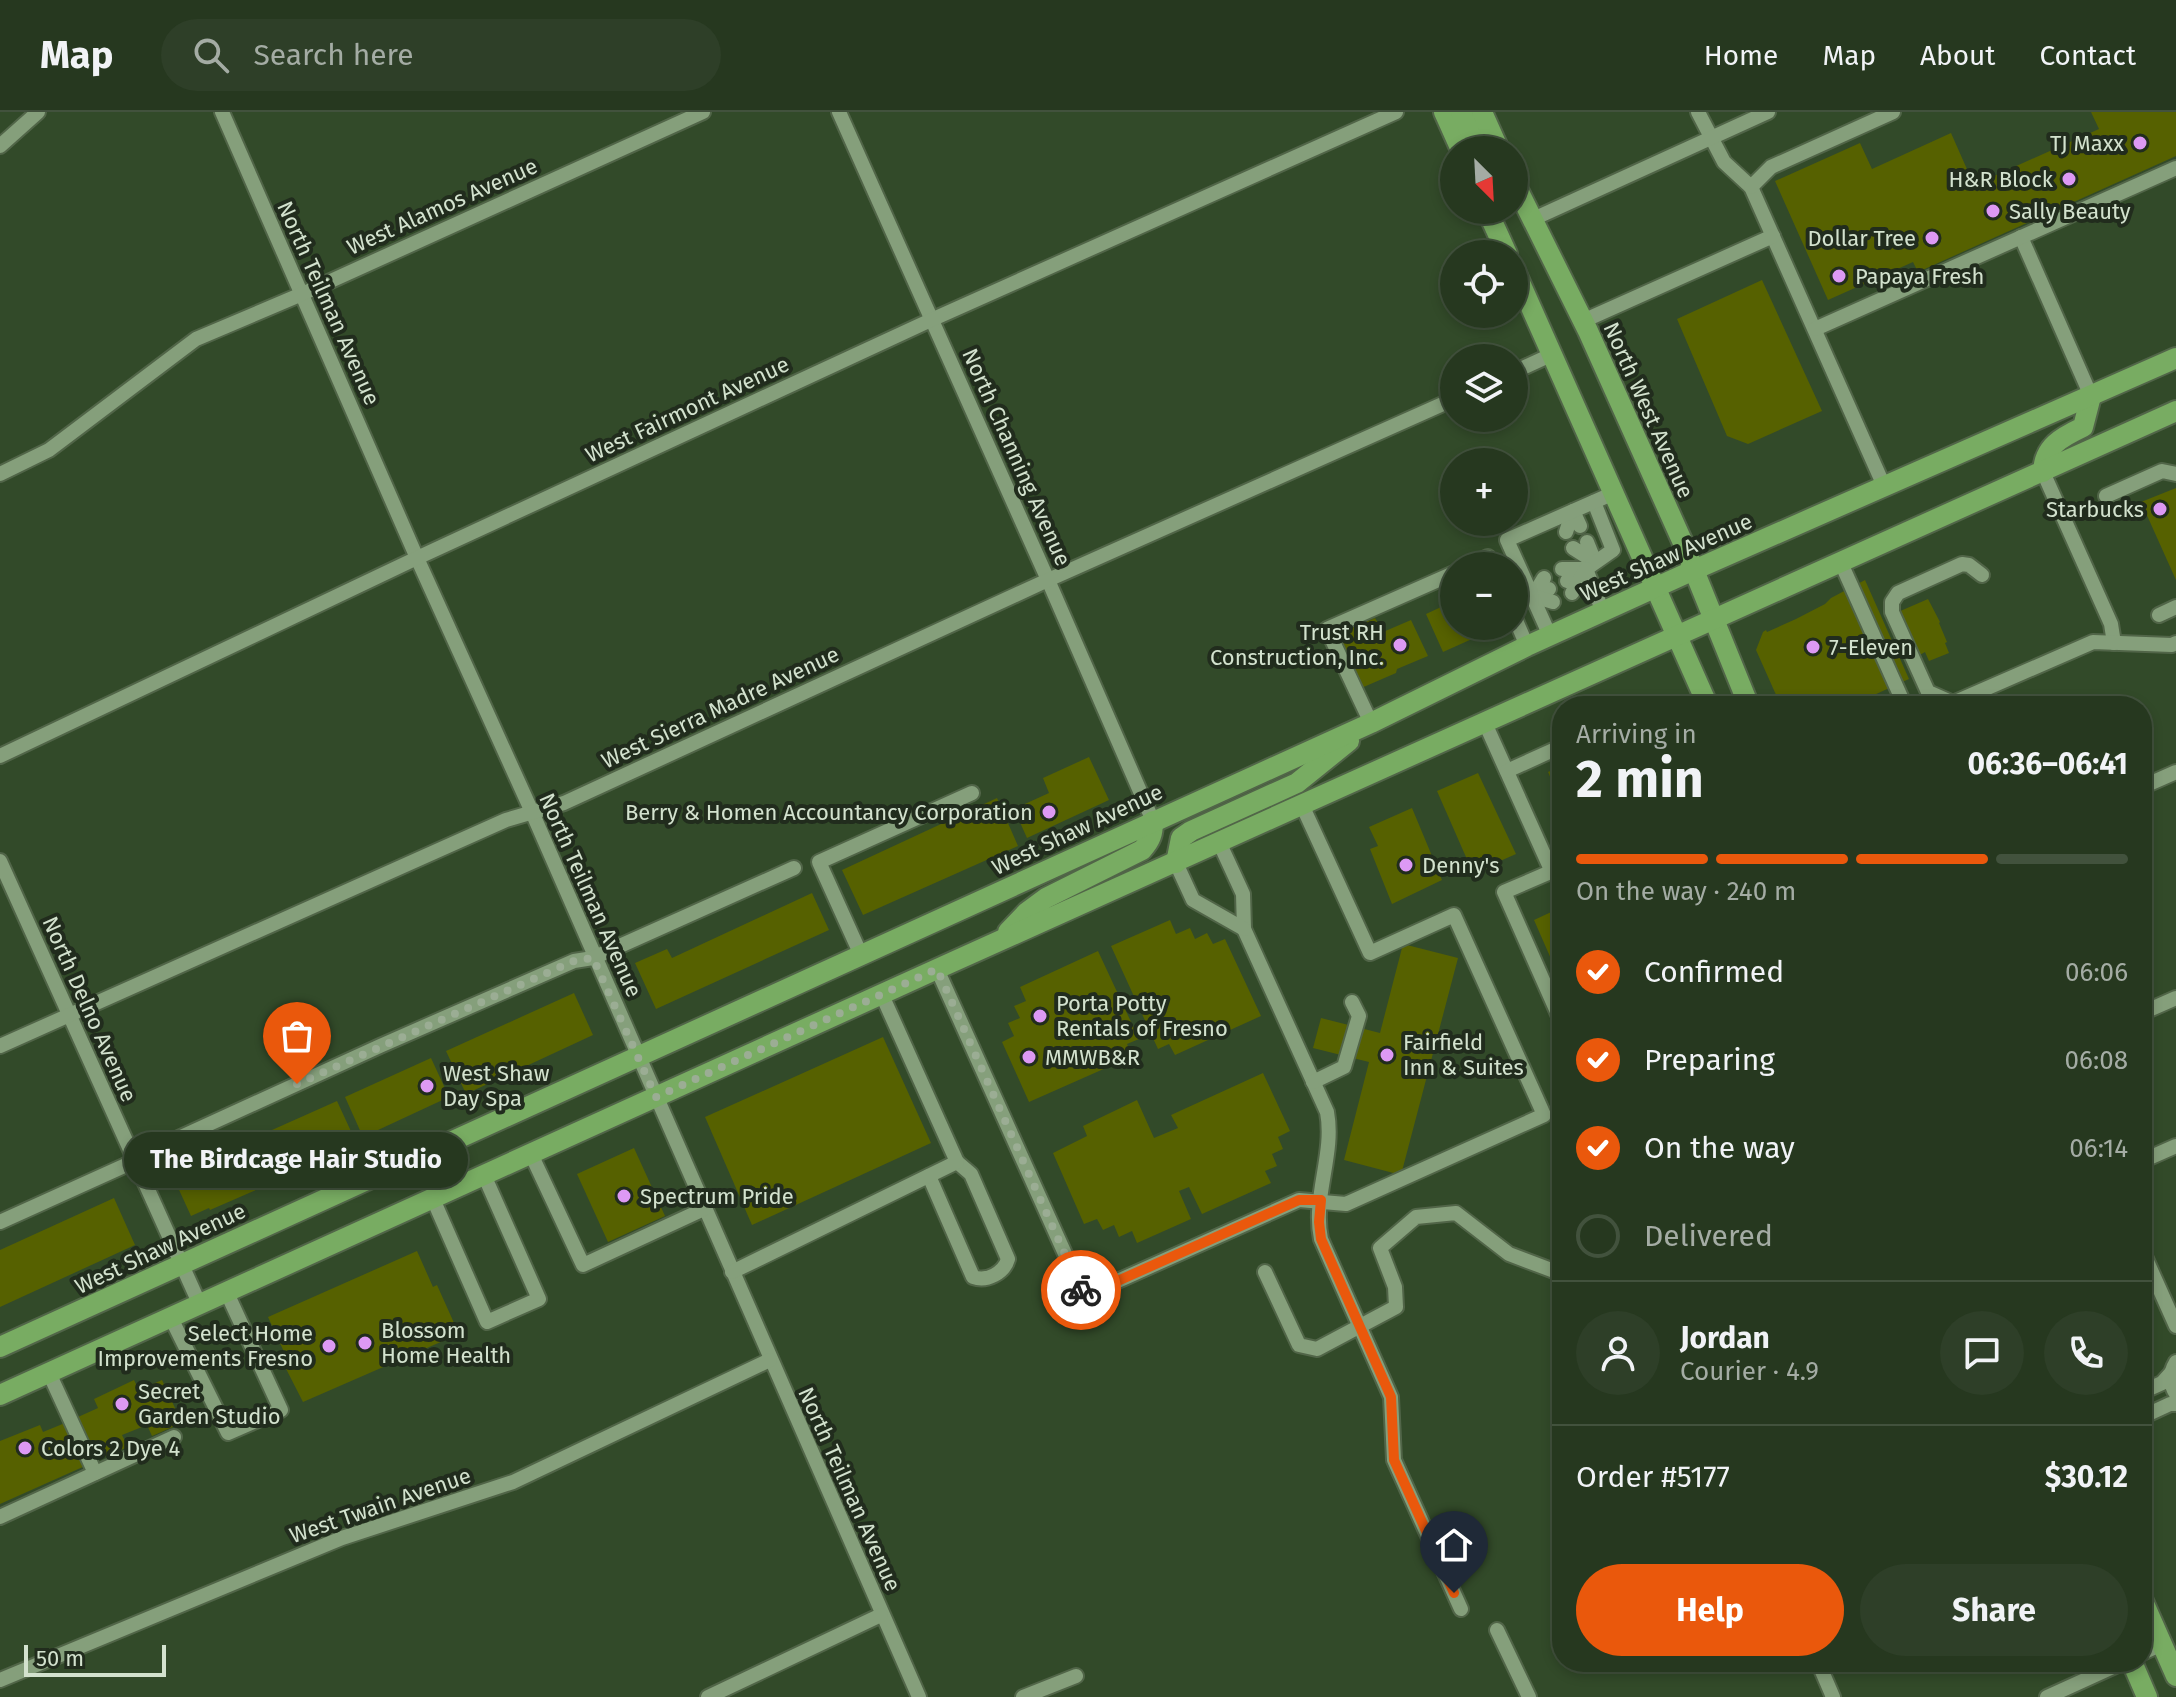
<!DOCTYPE html>
<html lang="en">
<head>
<meta charset="utf-8">
<style>
  :root { --surface:#26381f; --page:#2e3f28; --text:#f1f3f6; --muted:#a4aca4; --line:#42523d; --accent:#ea580c }
  body { margin:0; font-family:"Fira Sans",sans-serif; background:var(--page); color:var(--text); height:100vh; display:flex; flex-direction:column; font-size:30px; white-space:nowrap }
  * { box-sizing:border-box; margin:0 }
  p { font-size:26px; color:var(--muted) }
  .icon { flex:none; width:44px; height:44px; fill:none; stroke:currentColor; stroke-width:2; stroke-linecap:round; stroke-linejoin:round }
  .map { position:relative; flex:1; overflow:hidden }
  .panel { position:absolute; left:1552px; top:584px; width:600px; height:976px; display:flex; flex-direction:column; background:var(--surface); border-radius:32px; box-shadow:0 4px 12px #0003,0 0 0 2px var(--line) }
  .panel>* { flex:none }
  .needle { width:52px; rotate:156deg }
  .tools { position:absolute; left:1440px; top:24px; display:grid; gap:16px }
  .tools a { display:grid; place-items:center; width:88px; height:88px; border-radius:50%; background:var(--surface); box-shadow:0 4px 12px #0003,0 0 0 2px var(--line); font-size:40px }
  .scale { position:absolute; left:24px; bottom:20px; width:142px; box-sizing:border-box; padding-left:8px; border:4px solid #d3e2ce; border-top:0; font-size:22px; line-height:28px; white-space:nowrap; color:#d3e2ce; -webkit-text-stroke:6px #212c1d; paint-order:stroke }
  .pin { position:absolute; display:grid; place-items:center; width:68px; height:68px; color:#fff; margin:-82px -34px; border-radius:50% 50% 50% 0; rotate:-45deg; box-shadow:0 0 8px #0007 }
  .pin .icon { rotate:45deg }
  .courier { position:absolute; display:grid; place-items:center; width:80px; height:80px; margin:-40px; border:6px solid #ea580c; border-radius:50%; background:#fff; color:#222; box-shadow:0 2px 10px #0007 }
  .bubble { position:absolute; height:56px; border-radius:28px; background:var(--surface); box-shadow:0 4px 12px #0003,0 0 0 2px var(--line); font-size:26px; font-weight:700; line-height:56px; text-align:center }
  .headline em { font-style:normal; font-weight:700 }
  .headline div { display:flex; flex-direction:column-reverse }
  .headline { display:flex; align-items:center; justify-content:space-between; height:136px; padding:0 24px }
  h1 { font-size:52px; font-weight:700; line-height:60px }
  .bar { display:grid; grid-template-columns:repeat(4,1fr); gap:12px 8px; align-content:center; height:96px; padding:0 24px }
  .bar i { height:10px; border-radius:6px; background:var(--line) }
  .bar .current { background:var(--accent) }
  .bar p { grid-column:span 4 }
  .line { display:flex; align-items:center; gap:20px; padding:0 24px; border-top:2px solid var(--line) }
  .line div { flex:1 }
  .round { display:grid; place-items:center; flex:none; width:84px; height:84px; border-radius:42px; background:var(--page) }
  ol { padding:0 24px; list-style:none }
  li { display:flex; align-items:center; gap:24px; height:88px }
  li p { margin-inline-start:auto }
  li .icon { padding:8px; border-radius:50%; background:var(--accent); color:#fff; stroke-width:4 }
  li:last-child { color:var(--muted) }
  li i { width:44px; height:44px; border:4px solid var(--line); border-radius:50% }
  .button { display:flex; gap:16px; margin-top:auto; padding:16px 24px }
  .button a { flex:1; height:92px; border-radius:48px; background:var(--accent); color:#fff; font-size:32px; font-weight:700; line-height:92px; text-align:center }
  .button a+a { background:var(--page); color:var(--text) }
  header { display:flex; align-items:center; gap:48px; box-sizing:border-box; height:112px; padding:0 40px; background:var(--surface); border-bottom:2px solid var(--line) }
  header strong { font-size:38px }
  nav { display:flex; gap:44px; margin-inline-start:auto; font-size:28px }
  .search { width:560px; height:72px; background:var(--page); display:flex; align-items:center; gap:20px; box-sizing:border-box; padding:0 28px; border-radius:44px; color:var(--muted); font-size:30px }
  .map>svg:first-child { display:block }
  .building { fill:#566100 }
  .lines { fill:none; stroke-linecap:round; stroke-linejoin:round }
  .minor-casing { stroke:#516548; stroke-width:18 }
  .major-casing { stroke:#516548; stroke-width:24 }
  .minor { stroke:#859f7b; stroke-width:14 }
  .major { stroke:#78ac62; stroke-width:20 }
  .done { stroke:#9bad94; stroke-width:8; stroke-dasharray:0 14.4 }
  .route { stroke:#ea580c; stroke-width:10 }
  .poi-dot { fill:#dd99f4; stroke:#212c1d; stroke-width:3 }
  .labels { text-anchor:middle; stroke-width:8; stroke-linejoin:round; paint-order:stroke }
  .poi-label { font-size:22px; fill:#d3e2ce; stroke:#212c1d; text-anchor:start }
  .street-label { font-size:22px; fill:#d3e2ce; stroke:#212c1d }
</style>
</head>
<body>
<header>
<strong>Map</strong>
<div class="search"><svg class="icon" aria-label="search" viewBox="0 0 24 24"><circle cx="10" cy="10" r="6"/><path d="M15 15l6 6"/></svg>Search here</div>
<nav><a>Home</a><a>Map</a><a>About</a><a>Contact</a></nav>
</header>
<div class="map">
<svg width="2176" height="1585" viewBox="0 0 2176 1585">
  <rect width="100%" height="100%" fill="#324a29"/>
  <g class="building">
    <polygon points="2091,0 2176,0 2176,44 1918,160 1913,150 1828,188 1775,69 1860,31 1872,57 1951,21 1974,73 2099,17"/>
    <polygon points="1762,168 1822,299 1748,332 1727,324 1677,207"/>
    <polygon points="2176,376 2176,468 2141,390"/>
    <polygon points="1865,468 1909,567 1850,594 1781,594 1756,538 1763,520 1766,518 1767,520 1796,507 1825,492 1831,486"/>
    <polygon points="1454,472 1454,514 1501,514 1443,540 1426,502 1454,489 1448,475"/>
    <polygon points="1928,487 1940,510 1939,511 1947,530 1945,531 1949,541 1929,549 1925,540 1918,544 1898,500"/>
    <polygon points="1375,506 1383,520 1411,508 1428,544 1397,557 1396,561 1359,577 1336,523"/>
    <polygon points="1089,645 1109,688 1027,726 1014,697 1049,681 1043,666"/>
    <polygon points="1562,653 1562,692 1548,660"/>
    <polygon points="1478,661 1516,742 1473,761 1437,679"/>
    <polygon points="997,686 1018,734 863,803 842,758"/>
    <polygon points="1412,696 1442,768 1392,792 1370,737 1378,734 1369,715"/>
    <polygon points="812,781 829,818 656,897 635,851 667,837 672,846"/>
    <polygon points="1562,795 1562,872 1534,808"/>
    <polygon points="1170,808 1176,822 1190,816 1195,827 1207,821 1213,832 1225,827 1261,904 1175,943 1169,932 1158,937 1111,834"/>
    <polygon points="1403,832 1458,846 1401,1063 1344,1048 1369,950 1313,936 1321,906 1380,921"/>
    <polygon points="1098,839 1139,927 1127,932 1133,944 1029,990 1002,930 1014,924 1008,911 1020,906 1014,894 1026,889 1020,875"/>
    <polygon points="574,881 593,923 466,982 446,939"/>
    <polygon points="883,925 931,1031 752,1113 705,1005"/>
    <polygon points="431,946 449,985 363,1025 345,985"/>
    <polygon points="1263,961 1290,1019 1278,1025 1283,1037 1272,1042 1277,1054 1265,1059 1271,1071 1202,1102 1189,1075 1179,1079 1191,1107 1137,1131 1132,1119 1119,1125 1114,1113 1103,1118 1097,1107 1084,1112 1053,1041 1087,1024 1083,1014 1137,988 1154,1026 1178,1016 1171,1003"/>
    <polygon points="337,989 355,1028 270,1067 252,1027"/>
    <polygon points="235,1026 258,1077 210,1098 209,1096 191,1104 169,1056"/>
    <polygon points="634,1036 665,1104 608,1130 577,1062"/>
    <polygon points="114,1086 135,1133 0,1195 0,1138"/>
    <polygon points="417,1139 433,1175 437,1173 459,1222 303,1290 280,1245 285,1242 268,1205"/>
    <polygon points="134,1268 139,1278 162,1268 182,1311 152,1324 147,1313 122,1323 128,1335 99,1347 78,1305 98,1296 94,1287"/>
    <polygon points="65,1311 85,1354 0,1392 0,1329 40,1313 43,1320"/>
  </g>
  <g class="lines">
    <defs>
      <g id="minor">
        <polyline points="222,0 417,446 532,700 919,1585"/>
        <polyline points="839,0 1048,468 1153,709"/>
        <polyline points="1698,0 1724,50 1751,75 1884,374"/>
        <polyline points="0,34 38,0"/>
        <polyline points="1751,75 1771,55 1893,0"/>
        <polyline points="1531,108 1768,0"/>
        <polyline points="2021,125 2091,284"/>
        <polyline points="1583,209 1773,124"/>
        <polyline points="1815,217 2176,56"/>
        <polyline points="1514,260 1553,242"/>
        <polyline points="2043,360 2111,512 2114,531"/>
        <polyline points="0,362 49,338 196,227 302,182 703,0"/>
        <polyline points="2106,384 2162,359 2176,362"/>
        <polyline points="1566,420 1573,399 1580,414"/>
        <polyline points="1573,436 1595,450 1587,430"/>
        <polyline points="1841,451 1905,594"/>
        <polyline points="1469,454 1488,445 1492,454"/>
        <polyline points="1562,457 1586,457 1567,469"/>
        <polyline points="1586,457 1613,438 1594,390"/>
        <polyline points="1544,466 1533,484 1549,477"/>
        <polyline points="1572,481 1586,457 1603,500"/>
        <polyline points="1533,484 1553,490"/>
        <polyline points="2159,503 2176,495"/>
        <polyline points="1514,504 1527,534"/>
        <polyline points="1550,524 1507,428 1614,381"/>
        <polyline points="1953,591 1928,580 1892,500 1892,490 1898,481 1962,452 1969,453 1982,463"/>
        <polyline points="1954,594 1953,591 2093,530 2172,533 2176,531"/>
        <polyline points="1371,611 1327,517 1454,461"/>
        <polyline points="1485,611 1552,760"/>
        <polyline points="0,644 417,446 931,208 1396,0"/>
        <polyline points="1507,659 1562,634"/>
        <polyline points="2142,675 2176,660"/>
        <path d="M1219 730 1243 782 1244 817 1327 1000C1335 1042 1312 1085 1321 1127L1391 1285 1394 1348 1461 1497"/>
        <polyline points="0,749 200,1193"/>
        <polyline points="1176,751 1193,788 1244,817"/>
        <polyline points="1562,755 1504,780 1562,911"/>
        <polyline points="861,843 819,750 972,681"/>
        <polyline points="937,857 1084,1184 1299,1088 1346,1092 1544,1003 1454,803 1370,841 1302,693"/>
        <polyline points="2142,901 2176,886"/>
        <polyline points="0,934 506,708 564,691 1048,468 1454,287"/>
        <polyline points="1313,970 1344,955 1359,904 1352,890"/>
        <polyline points="531,1042 583,1153 704,1097"/>
        <polyline points="2142,1049 2176,1034"/>
        <path d="M929 1064 973 1165C987 1170 1004 1161 1008 1147L971 1062 957 1050"/>
        <polyline points="433,1087 487,1210 539,1187 484,1063"/>
        <polyline points="0,1110 135,1049 159,1035 380,934 574,849 593,846 794,756"/>
        <polyline points="2142,1138 2176,1214"/>
        <polyline points="732,1160 957,1050 882,883"/>
        <polyline points="1265,1160 1299,1233 1317,1237 1396,1195 1395,1175 1380,1136 1416,1105 1456,1101 1509,1142 1562,1162"/>
        <polyline points="171,1206 228,1321 281,1298 227,1181"/>
        <path d="M2176 1250C2170 1260 2169 1271 2176 1282"/>
        <polyline points="49,1261 95,1361"/>
        <polyline points="2142,1280 2162,1271 2171,1261"/>
        <polyline points="2142,1305 2170,1292 2176,1292"/>
        <polyline points="0,1405 174,1325"/>
        <polyline points="1497,1518 1529,1585"/>
        <polyline points="2142,1541 2162,1532"/>
        <polyline points="1818,1550 1833,1585"/>
        <polyline points="0,1568 342,1426 513,1370 770,1248"/>
        <polyline points="708,1585 881,1503"/>
        <polyline points="1023,1585 1076,1564"/>
        <polyline points="2047,1585 2124,1550"/>
      </g>
      <g id="major">
        <polyline points="1444,0 1461,38"/>
        <polyline points="1461,0 1479,38"/>
        <polyline points="1482,0 1499,38"/>
        <polyline points="1514,70 1588,219 1683,431 1749,594"/>
        <polyline points="1487,98 1507,142"/>
        <polyline points="1514,157 1708,594"/>
        <path d="M2043 360C2044 334 2062 325 2083 315L2091 284"/>
        <polyline points="1176,751 1181,726 1191,719 1297,671 1349,629"/>
        <path d="M1008 820 1027 800 1046 786 1142 738C1151 728 1153 722 1153 709"/>
        <polyline points="0,1235 1371,611 1527,534 1694,458 2176,246"/>
        <polyline points="0,1283 937,857 2176,299"/>
        <polyline points="2142,1487 2176,1564"/>
        <polyline points="2132,1550 2147,1585"/>
      </g>
    </defs>
    <use href="#minor" class="minor-casing"/>
    <use href="#major" class="major-casing"/>
    <use href="#minor" class="minor"/>
    <use href="#major" class="major"/>
  </g>
  <g class="lines">
    <polyline class="done" points="297,972 574,849 593,846 656,985 937,857 1081,1178"/>
    <polyline class="route" points="1081,1178 1084,1184 1299,1088 1321,1088 1319,1110 1321,1127 1391,1285 1394,1348 1454,1481"/>
  </g>
  <g class="poi-dot">
    <circle cx="2140" cy="31" r="8"/>
    <circle cx="2069" cy="67" r="8"/>
    <circle cx="1993" cy="99" r="8"/>
    <circle cx="1932" cy="126" r="8"/>
    <circle cx="1839" cy="164" r="8"/>
    <circle cx="2160" cy="397" r="8"/>
    <circle cx="1400" cy="533" r="8"/>
    <circle cx="1813" cy="535" r="8"/>
    <circle cx="1049" cy="700" r="8"/>
    <circle cx="1406" cy="753" r="8"/>
    <circle cx="1040" cy="904" r="8"/>
    <circle cx="1387" cy="943" r="8"/>
    <circle cx="1029" cy="945" r="8"/>
    <circle cx="427" cy="974" r="8"/>
    <circle cx="624" cy="1084" r="8"/>
    <circle cx="365" cy="1231" r="8"/>
    <circle cx="329" cy="1234" r="8"/>
    <circle cx="122" cy="1292" r="8"/>
    <circle cx="25" cy="1336" r="8"/>
  </g>
  <g class="labels">
    <g class="poi-label">
      <text x="2124" y="39" text-anchor="end">TJ Maxx</text>
      <text x="2053" y="75" text-anchor="end">H&amp;R Block</text>
      <text x="2009" y="107">Sally Beauty</text>
      <text x="1916" y="134" text-anchor="end">Dollar Tree</text>
      <text x="1855" y="172">Papaya Fresh</text>
      <text x="2144" y="405" text-anchor="end">Starbucks</text>
      <text x="1384" y="528" text-anchor="end">Trust RH<tspan x="1384" dy="25">Construction, Inc.</tspan></text>
      <text x="1829" y="543">7-Eleven</text>
      <text x="1033" y="708" text-anchor="end">Berry &amp; Homen Accountancy Corporation</text>
      <text x="1422" y="761">Denny's</text>
      <text x="1056" y="899">Porta Potty<tspan x="1056" dy="25">Rentals of Fresno</tspan></text>
      <text x="1403" y="938">Fairfield<tspan x="1403" dy="25">Inn &amp; Suites</tspan></text>
      <text x="1045" y="953">MMWB&amp;R</text>
      <text x="443" y="969">West Shaw<tspan x="443" dy="25">Day Spa</tspan></text>
      <text x="640" y="1092">Spectrum Pride</text>
      <text x="381" y="1226">Blossom<tspan x="381" dy="25">Home Health</tspan></text>
      <text x="313" y="1229" text-anchor="end">Select Home<tspan x="313" dy="25">Improvements Fresno</tspan></text>
      <text x="138" y="1287">Secret<tspan x="138" dy="25">Garden Studio</tspan></text>
      <text x="41" y="1344">Colors 2 Dye 4</text>
    </g>
    <g class="street-label">
      <text transform="translate(442 94) rotate(-24)" y="8">West Alamos Avenue</text>
      <text transform="translate(329 191) rotate(66)" y="8">North Teilman Avenue</text>
      <text transform="translate(687 297) rotate(-25)" y="8">West Fairmont Avenue</text>
      <text transform="translate(1649 298) rotate(66)" y="8">North West Avenue</text>
      <text transform="translate(1017 345) rotate(66)" y="8">North Channing Avenue</text>
      <text transform="translate(1666 445) rotate(-24)" y="8">West Shaw Avenue</text>
      <text transform="translate(720 595) rotate(-25)" y="8">West Sierra Madre Avenue</text>
      <text transform="translate(1077 717) rotate(-25)" y="8">West Shaw Avenue</text>
      <text transform="translate(591 783) rotate(66)" y="8">North Teilman Avenue</text>
      <text transform="translate(90 897) rotate(66)" y="8">North Delno Avenue</text>
      <text transform="translate(160 1136) rotate(-25)" y="8">West Shaw Avenue</text>
      <text transform="translate(850 1377) rotate(66)" y="8">North Teilman Avenue</text>
      <text transform="translate(380 1393) rotate(-19)" y="8">West Twain Avenue</text>
    </g>
  </g>
</svg>
<div class="tools">
<a><svg class="needle" viewBox="-14 -14 28 28"><path d="M0-13l5 13h-10z" fill="#e53935"/><path d="M0 13l5-13h-10z" fill="#a4aca4"/></svg></a>
<a><svg class="icon" aria-label="locate" viewBox="0 0 24 24"><circle cx="12" cy="12" r="6"/><path d="M12 2v4M12 18v4M2 12h4M18 12h4"/></svg></a>
<a><svg class="icon" aria-label="layers" viewBox="0 0 24 24"><path d="M12 4l9 5-9 5-9-5zM3 14l9 5 9-5"/></svg></a>
<a>+</a>
<a>−</a>
</div>
<div class="scale">50 m</div>
<div class="pin" style="left:297px;top:972px;background:#ea580c"><svg class="icon" aria-label="bag" viewBox="0 0 24 24"><path d="M5 8h14l-1 12H6zM9 8a3 3 0 0 1 6 0"/></svg></div>
<div class="pin" style="left:1454px;top:1481px;background:#1f2937"><svg class="icon" aria-label="home" viewBox="0 0 24 24"><path d="M3 11l9-7 9 7M6 9v11h12V9"/></svg></div>
<div class="courier" style="left:1081px;top:1178px"><svg class="icon" aria-label="bike" viewBox="0 0 24 24"><circle cx="6" cy="16" r="4"/><circle cx="18" cy="16" r="4"/><path d="M6 16l4-8h5l3 8M10 8l3 8H6M13 5h3"/></svg></div>
<div class="bubble" style="left:124px;top:1020px;width:344px">The Birdcage Hair Studio</div>
<section class="panel">
<div class="headline"><div><h1>2 min</h1><p>Arriving in</p></div><em>06:36–06:41</em></div>
<div class="bar"><i class="current"></i><i class="current"></i><i class="current"></i><i></i><p>On the way · 240 m</p></div>
<ol>
<li><svg class="icon" aria-label="check" viewBox="0 0 24 24"><path d="M5 12l5 5 9-10"/></svg>Confirmed<p>06:06</p></li>
<li><svg class="icon" aria-label="check" viewBox="0 0 24 24"><path d="M5 12l5 5 9-10"/></svg>Preparing<p>06:08</p></li>
<li><svg class="icon" aria-label="check" viewBox="0 0 24 24"><path d="M5 12l5 5 9-10"/></svg>On the way<p>06:14</p></li>
<li><i></i>Delivered</li>
</ol>
<div class="line" style="height:144px"><a class="round"><svg class="icon" aria-label="person" viewBox="0 0 24 24"><circle cx="12" cy="8" r="4"/><path d="M4 21q1-7 8-7t8 7"/></svg></a><div><b>Jordan</b><p>Courier · 4.9</p></div><a class="round"><svg class="icon" aria-label="chat" viewBox="0 0 24 24"><path d="M4 5h16v11H9l-5 4z"/></svg></a><a class="round"><svg class="icon" aria-label="phone" viewBox="0 0 24 24"><path d="M5 4h4l2 5-3 2q2 4 5 5l2-3 5 2v4C11 20 4 13 5 4z"/></svg></a></div>
<div class="line" style="height:104px"><div>Order #5177</div><b>$30.12</b></div>
<div class="button"><a>Help</a><a>Share</a></div>
</section>
</div>
</body>
</html>
